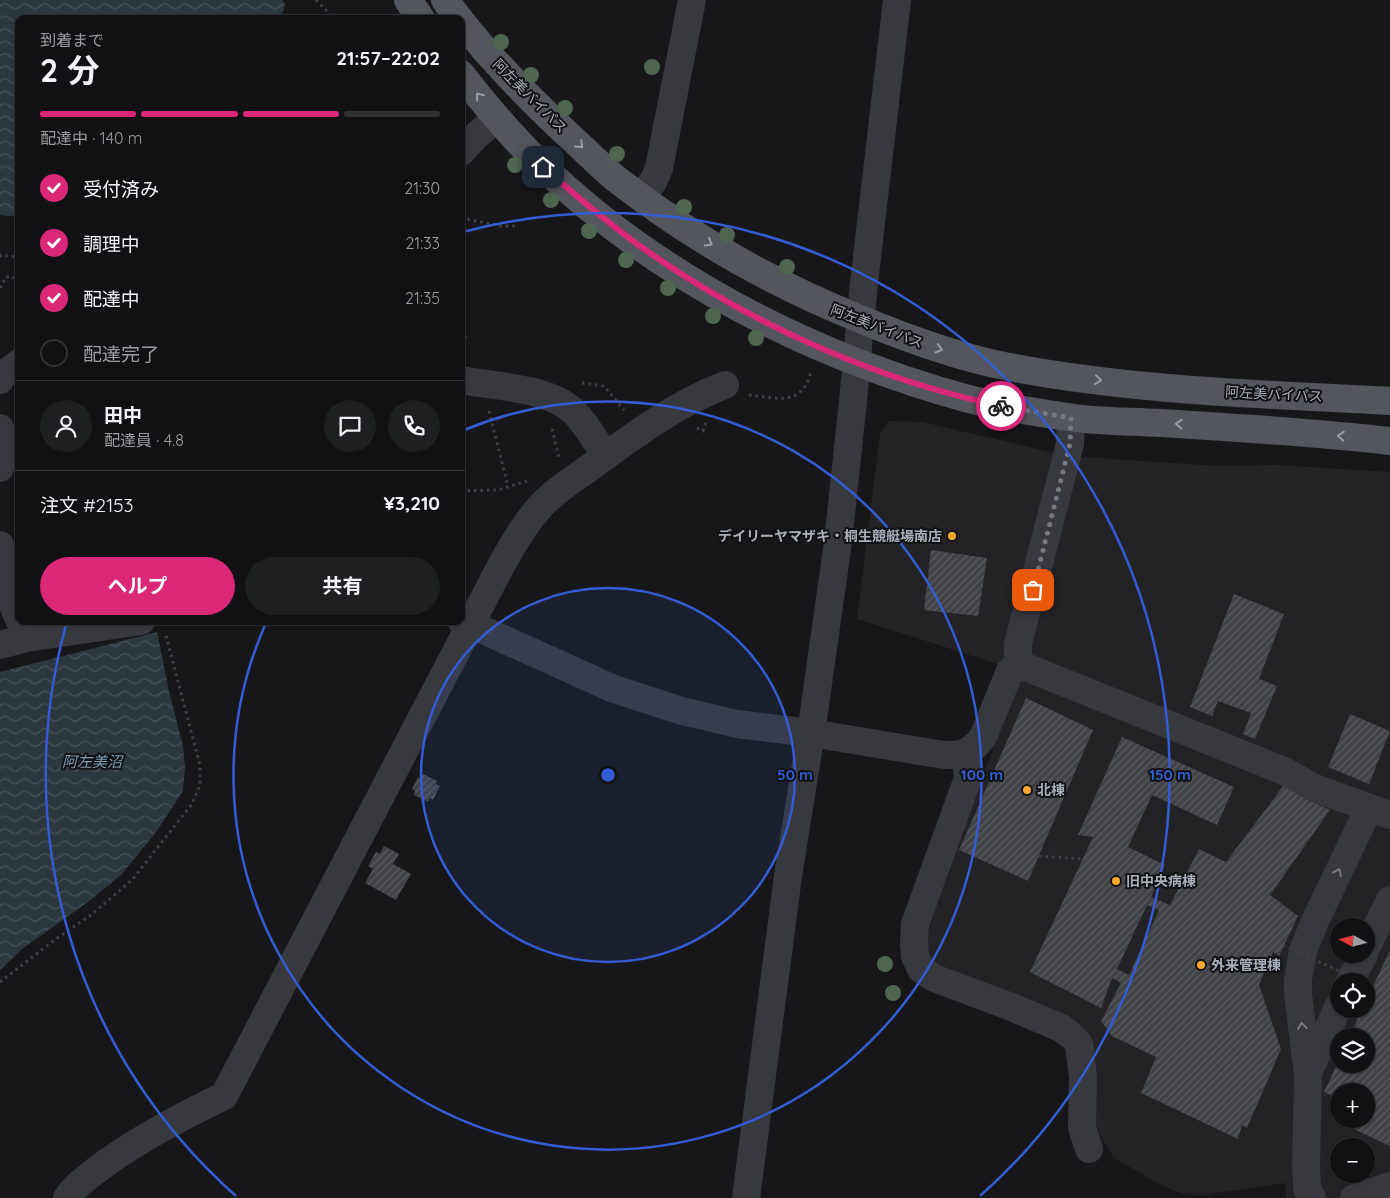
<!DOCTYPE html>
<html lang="ja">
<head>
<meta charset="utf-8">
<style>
  :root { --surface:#111113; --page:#1e1f21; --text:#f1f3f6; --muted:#9c9da0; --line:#303133; --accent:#db2777 }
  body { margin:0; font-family:Quicksand,"Noto Sans JP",sans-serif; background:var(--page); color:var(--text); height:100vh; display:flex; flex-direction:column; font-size:19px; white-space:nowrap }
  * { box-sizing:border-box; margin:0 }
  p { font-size:16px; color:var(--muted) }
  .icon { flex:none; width:28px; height:28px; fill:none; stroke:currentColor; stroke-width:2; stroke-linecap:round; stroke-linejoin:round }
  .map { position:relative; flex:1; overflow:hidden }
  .panel { position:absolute; left:15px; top:15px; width:450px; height:610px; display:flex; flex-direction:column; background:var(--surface); border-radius:10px; box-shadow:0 1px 4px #0004,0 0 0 1px var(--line) }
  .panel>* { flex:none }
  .needle { width:32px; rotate:277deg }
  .buttons { position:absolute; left:1330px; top:918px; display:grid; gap:10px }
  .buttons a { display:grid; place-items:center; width:45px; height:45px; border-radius:50%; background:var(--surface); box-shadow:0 1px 4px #0004,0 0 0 1px var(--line); font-size:25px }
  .pin { position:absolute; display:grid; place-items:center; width:42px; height:42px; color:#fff; margin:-21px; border-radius:10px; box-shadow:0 2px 8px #0006 }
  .courier { position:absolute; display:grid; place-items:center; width:50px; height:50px; margin:-25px; border:4px solid #db2777; border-radius:50%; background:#fff; color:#222; box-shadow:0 1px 6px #0007 }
  .headline em { font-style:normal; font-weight:700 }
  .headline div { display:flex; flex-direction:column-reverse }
  .headline { display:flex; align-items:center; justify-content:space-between; height:85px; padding:0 25px }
  h1 { font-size:32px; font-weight:700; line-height:38px }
  .bar { display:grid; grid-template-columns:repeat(4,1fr); gap:8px 5px; align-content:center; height:60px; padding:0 25px }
  .bar i { height:6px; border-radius:4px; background:var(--line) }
  .bar .selected { background:var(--accent) }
  .bar p { grid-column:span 4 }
  .line { display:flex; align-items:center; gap:12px; padding:0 25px; border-top:1px solid var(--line) }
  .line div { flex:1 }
  .round { display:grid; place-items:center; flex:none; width:52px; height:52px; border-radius:26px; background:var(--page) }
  ol { padding:0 25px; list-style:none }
  li { display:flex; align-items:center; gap:15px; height:55px }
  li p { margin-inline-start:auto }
  li .icon { padding:5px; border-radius:50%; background:var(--accent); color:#fff; stroke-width:4 }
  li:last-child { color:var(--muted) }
  li i { width:28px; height:28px; border:2px solid var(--line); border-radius:50% }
  .button { display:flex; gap:10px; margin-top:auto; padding:10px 25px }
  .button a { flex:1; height:58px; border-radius:30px; background:var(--accent); color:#fff; font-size:20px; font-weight:700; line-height:58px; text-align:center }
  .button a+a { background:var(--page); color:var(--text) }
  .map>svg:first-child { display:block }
  .built { fill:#232326; fill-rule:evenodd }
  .water { fill:url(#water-waves) }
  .building { fill:url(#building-hatch); fill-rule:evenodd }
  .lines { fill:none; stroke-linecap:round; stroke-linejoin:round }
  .path { stroke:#3e4045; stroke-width:3; stroke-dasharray:2.5 4; stroke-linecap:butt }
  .minor { stroke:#38393e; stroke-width:28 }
  .major { stroke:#54565d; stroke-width:28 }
  .path-bridge { stroke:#3e4045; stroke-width:3; stroke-dasharray:2.5 4; stroke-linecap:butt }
  .tree { fill:#506551 }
  .oneway { stroke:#979da7 }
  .oneway2 { stroke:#767a82 }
  .done { stroke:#757a82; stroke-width:5; stroke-dasharray:0 9 }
  .route { stroke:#db2777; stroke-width:6 }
  .ring { fill:none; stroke:#325dd4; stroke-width:2.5 }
  .poi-dot { fill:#fba92d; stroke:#121214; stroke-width:2 }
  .labels { text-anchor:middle; stroke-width:4; stroke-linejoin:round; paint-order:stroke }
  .street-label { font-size:14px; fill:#a8afba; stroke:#121214 }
  .poi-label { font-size:14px; font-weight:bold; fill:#a8afba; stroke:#121214; text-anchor:start }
  .water-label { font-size:15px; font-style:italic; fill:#7e9fb6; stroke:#121214 }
  .centre { fill:#325dd4; stroke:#121214; stroke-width:2.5 }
  .ring-label { font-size:15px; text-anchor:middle; font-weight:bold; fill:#325dd4; stroke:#121214; stroke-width:4; stroke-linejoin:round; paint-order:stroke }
</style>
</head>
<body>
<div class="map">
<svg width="1390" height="1198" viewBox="0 0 1390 1198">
  <defs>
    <pattern id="water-waves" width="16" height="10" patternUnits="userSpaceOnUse" patternTransform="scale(1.25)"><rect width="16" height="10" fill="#2c373e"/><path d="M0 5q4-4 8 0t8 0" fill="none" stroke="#485158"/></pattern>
    <pattern id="building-hatch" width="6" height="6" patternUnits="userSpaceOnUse" patternTransform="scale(1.25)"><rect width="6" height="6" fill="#414246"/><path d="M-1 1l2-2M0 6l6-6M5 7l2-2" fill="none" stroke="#5a5b5f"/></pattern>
  </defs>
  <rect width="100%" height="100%" fill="#171719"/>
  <path class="built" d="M889 421 922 422 1068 456 1219 466 1277 465 1390 472V1198H1286L1285 1183 1203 1195 1182 1194 1165 1187 1114 1158 1094 1125 1092 1050 1086 1030 1006 996 937 970 926 956 923 936 961 829 1012 703 1001 665 857 619 880 434ZM1339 926H1366V954H1339ZM1339 981H1366V1009H1339ZM1339 1036H1366V1064H1339ZM1339 1091H1366V1119H1339ZM1339 1146H1366V1174H1339Z"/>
  <g class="water">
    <polygon points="0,0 282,0 285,4 281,19 19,19 19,217 0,215"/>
    <polygon points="157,632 169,691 183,746 185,768 183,791 157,831 121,875 88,902 22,949 0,970 0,672"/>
  </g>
  <g class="building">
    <polygon points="931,550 987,558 978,616 924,610"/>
    <polygon points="1234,594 1284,614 1259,679 1277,686 1255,739 1243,734 1251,713 1218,701 1212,716 1190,707"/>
    <polygon points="1026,698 1093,730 1028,881 959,850"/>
    <polygon points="1350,714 1390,731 1369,784 1328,767"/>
    <path d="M1122 737 1234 787 1217 825 1152 795 1128 847 1165 865 1151 897 1170 905 1199 849 1226 862 1284 785 1306 799 1330 810 1270 895 1298 916 1279 956 1273 952 1259 985 1281 1049 1247 1128 1242 1125 1238 1139 1141 1093 1156 1057 1112 1036 1101 1021 1121 983 1112 978 1101 1008 1030 972 1093 837 1078 835ZM1147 905 1159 910 1129 975 1117 969Z"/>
    <polygon points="423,774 437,781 436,784 440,786 433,800 430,798 428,802 414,795 415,791 412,789 418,777 421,779"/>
    <polygon points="384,846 399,854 393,864 411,874 396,900 365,883 373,869 368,866 376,852 380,854"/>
    <polygon points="1390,950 1390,1146 1343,1124 1345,1119 1366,1119 1366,1091 1339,1091 1339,1099 1324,1092 1339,1060 1339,1064 1366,1064 1366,1036 1350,1036 1362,1009 1366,1009 1366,1001"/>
  </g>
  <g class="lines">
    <g class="path">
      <polyline points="316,0 335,19"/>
      <polyline points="461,218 502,226 515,226"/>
      <polyline points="0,257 1,255 19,257"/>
      <polyline points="0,288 6,277 12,276 19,285"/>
      <polyline points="461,333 466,334 462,355"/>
      <polyline points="582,383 604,386 624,410"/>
      <path d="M749 395C779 398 801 407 811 372"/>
      <polyline points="489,411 508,486"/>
      <polyline points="697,428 703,431 706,422"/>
      <polyline points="552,429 559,457"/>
      <polyline points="461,491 498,490 527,481"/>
      <polyline points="1039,856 1083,859"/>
      <polyline points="0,982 56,939 91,915 132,880 192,804 200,785 200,765 165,632"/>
    </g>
    <g class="minor">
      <polyline points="461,152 477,135 497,118"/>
      <polyline points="640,196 653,182 659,168 692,0"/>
      <polyline points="0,380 3,375 19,363"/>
      <path d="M461 380C496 387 553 387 577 415 588 427 596 442 606 456"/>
      <polyline points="0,428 2,439 0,468"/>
      <polyline points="0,545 14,608 19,619"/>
      <path d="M461 620 614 689 682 711 737 724 811 733 944 755C962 756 973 751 983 737L1010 671 1018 664 1284 771 1317 789 1390 815"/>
      <polyline points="0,645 27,638 141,621"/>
      <polyline points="1018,664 1018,644 1070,444 1071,418"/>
      <polyline points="966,753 968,778 915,924 914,944 915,956 921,969 934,978 1009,1006 1061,1028 1073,1037 1079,1044 1083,1077 1082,1128 1089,1149"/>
      <polyline points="1366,948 1390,900"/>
      <polyline points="1350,981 1364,954"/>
      <polyline points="1308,1073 1339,1005"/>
      <path d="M67 1198C74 1187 84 1180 94 1172 134 1141 180 1117 224 1096L480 606C498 572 514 537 539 508 553 492 572 480 589 468 632 437 675 404 725 385"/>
      <polyline points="746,1198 788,876 811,733 838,542 853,401 864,283 897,0"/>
      <polyline points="1312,1198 1307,1188 1306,1167 1308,1075 1298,994 1298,979 1303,951 1315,921 1369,808"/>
      <polyline points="1354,1198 1390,1186"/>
    </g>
    <g class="major">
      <polyline points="408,0 421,19"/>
      <polyline points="445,0 459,19"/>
      <path d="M461 21C493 62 528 97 565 132 582 147 598 164 615 178 689 236 773 284 860 319 908 339 957 357 1009 367 1134 391 1263 394 1390 401"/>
      <path d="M461 74C486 106 512 137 540 164 656 277 810 355 965 398 998 407 1034 412 1068 417 1098 422 1130 421 1161 423 1237 428 1314 432 1390 441"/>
    </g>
    <polyline class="path-bridge" points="1283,945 1361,981"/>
  </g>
  <g class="tree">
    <circle cx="501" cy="42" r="8"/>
    <circle cx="652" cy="67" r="8"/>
    <circle cx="531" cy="75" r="8"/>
    <circle cx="565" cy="108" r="8"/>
    <circle cx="617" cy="154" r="8"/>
    <circle cx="515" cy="165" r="8"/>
    <circle cx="551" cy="200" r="8"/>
    <circle cx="684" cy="207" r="8"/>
    <circle cx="589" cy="231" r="8"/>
    <circle cx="727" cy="235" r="8"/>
    <circle cx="626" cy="260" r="8"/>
    <circle cx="787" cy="267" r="8"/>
    <circle cx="668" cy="288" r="8"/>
    <circle cx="713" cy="316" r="8"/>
    <circle cx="756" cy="338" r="8"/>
    <circle cx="885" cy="964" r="8"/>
    <circle cx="893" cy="993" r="8"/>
  </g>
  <defs><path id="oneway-chevron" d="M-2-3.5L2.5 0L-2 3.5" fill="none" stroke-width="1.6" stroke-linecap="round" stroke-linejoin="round" transform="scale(1.25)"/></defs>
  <g class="oneway">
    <use href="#oneway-chevron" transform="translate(479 96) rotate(-129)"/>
    <use href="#oneway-chevron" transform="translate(580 145) rotate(43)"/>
    <use href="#oneway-chevron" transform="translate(709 243) rotate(30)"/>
    <use href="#oneway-chevron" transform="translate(939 349) rotate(16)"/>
    <use href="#oneway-chevron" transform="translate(1098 380) rotate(6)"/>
    <use href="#oneway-chevron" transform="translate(1179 424) rotate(-176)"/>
    <use href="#oneway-chevron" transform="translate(1341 436) rotate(-176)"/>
  </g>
  <g class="oneway2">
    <use href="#oneway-chevron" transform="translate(1338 872) rotate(-65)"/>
    <use href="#oneway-chevron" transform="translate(1302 1026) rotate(-97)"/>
  </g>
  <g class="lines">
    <polyline class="done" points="1001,406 1071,418 1070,444 1033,590"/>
    <path class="route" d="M543 167C574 194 606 222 640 246 746 322 873 379 1001 406"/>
  </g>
  <circle cx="608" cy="775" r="187" fill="#325dd4" fill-opacity=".12"/>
  <g class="ring">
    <circle cx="608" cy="775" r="187"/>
    <path d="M462 431A374 374 0 1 1 266 623"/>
    <path d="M236 1196A562 562 0 0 1 66 625M463 232A562 562 0 0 1 980 1196"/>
  </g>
  <g class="poi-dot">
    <circle cx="952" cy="536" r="5"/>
    <circle cx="1027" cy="790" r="5"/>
    <circle cx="1116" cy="881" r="5"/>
    <circle cx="1201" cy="965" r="5"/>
  </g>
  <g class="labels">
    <g class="street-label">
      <text transform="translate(530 96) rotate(45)" y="5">阿左美バイパス</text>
      <text transform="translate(877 326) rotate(21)" y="5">阿左美バイパス</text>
      <text transform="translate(1274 394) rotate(3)" y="5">阿左美バイパス</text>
    </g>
    <g class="poi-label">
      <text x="942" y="541" text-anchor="end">デイリーヤマザキ・桐生競艇場南店</text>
      <text x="1037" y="795">北棟</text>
      <text x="1126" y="886">旧中央病棟</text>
      <text x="1211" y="970">外来管理棟</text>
    </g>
    <g class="water-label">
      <text x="92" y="767">阿左美沼</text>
    </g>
  </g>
  <circle cx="608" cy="775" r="8" class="centre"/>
  <g class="ring-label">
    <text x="795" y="780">50 m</text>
    <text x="982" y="780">100 m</text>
    <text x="1170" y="780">150 m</text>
  </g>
</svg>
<div class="buttons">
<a><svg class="needle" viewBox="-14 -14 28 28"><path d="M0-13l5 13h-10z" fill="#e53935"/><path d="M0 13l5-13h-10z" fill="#9c9da0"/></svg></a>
<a><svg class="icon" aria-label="locate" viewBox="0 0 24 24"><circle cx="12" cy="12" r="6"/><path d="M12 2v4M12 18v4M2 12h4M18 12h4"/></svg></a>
<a><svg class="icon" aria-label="layers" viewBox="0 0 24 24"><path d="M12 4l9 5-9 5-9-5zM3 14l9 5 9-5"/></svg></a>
<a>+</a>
<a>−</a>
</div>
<div class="pin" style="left:1033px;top:590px;background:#ea580c"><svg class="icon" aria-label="bag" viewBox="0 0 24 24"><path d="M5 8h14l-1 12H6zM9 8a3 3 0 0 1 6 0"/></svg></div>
<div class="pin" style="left:543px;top:167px;background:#1f2937"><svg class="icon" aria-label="home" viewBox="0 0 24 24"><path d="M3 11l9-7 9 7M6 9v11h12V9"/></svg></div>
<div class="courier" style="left:1001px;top:406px"><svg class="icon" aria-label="bike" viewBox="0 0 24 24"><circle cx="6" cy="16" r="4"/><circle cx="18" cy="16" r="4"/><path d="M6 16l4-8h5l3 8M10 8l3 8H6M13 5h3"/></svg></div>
<section class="panel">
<div class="headline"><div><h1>2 分</h1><p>到着まで</p></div><em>21:57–22:02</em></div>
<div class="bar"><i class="selected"></i><i class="selected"></i><i class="selected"></i><i></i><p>配達中 · 140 m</p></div>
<ol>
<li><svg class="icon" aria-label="check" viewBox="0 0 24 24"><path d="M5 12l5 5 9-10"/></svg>受付済み<p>21:30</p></li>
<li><svg class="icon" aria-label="check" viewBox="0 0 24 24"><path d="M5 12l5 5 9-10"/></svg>調理中<p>21:33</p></li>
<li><svg class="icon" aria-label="check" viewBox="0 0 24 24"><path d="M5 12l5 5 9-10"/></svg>配達中<p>21:35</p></li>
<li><i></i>配達完了</li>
</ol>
<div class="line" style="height:90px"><a class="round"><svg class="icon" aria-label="person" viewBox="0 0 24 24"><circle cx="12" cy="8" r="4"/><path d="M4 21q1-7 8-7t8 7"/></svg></a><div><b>田中</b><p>配達員 · 4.8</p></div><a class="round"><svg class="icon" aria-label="chat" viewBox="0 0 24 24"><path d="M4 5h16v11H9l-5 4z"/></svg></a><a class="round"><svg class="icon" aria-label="phone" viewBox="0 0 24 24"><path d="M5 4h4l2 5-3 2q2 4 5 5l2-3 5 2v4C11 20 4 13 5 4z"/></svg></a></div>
<div class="line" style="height:65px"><div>注文 #2153</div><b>¥3,210</b></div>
<div class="button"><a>ヘルプ</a><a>共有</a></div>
</section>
</div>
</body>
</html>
